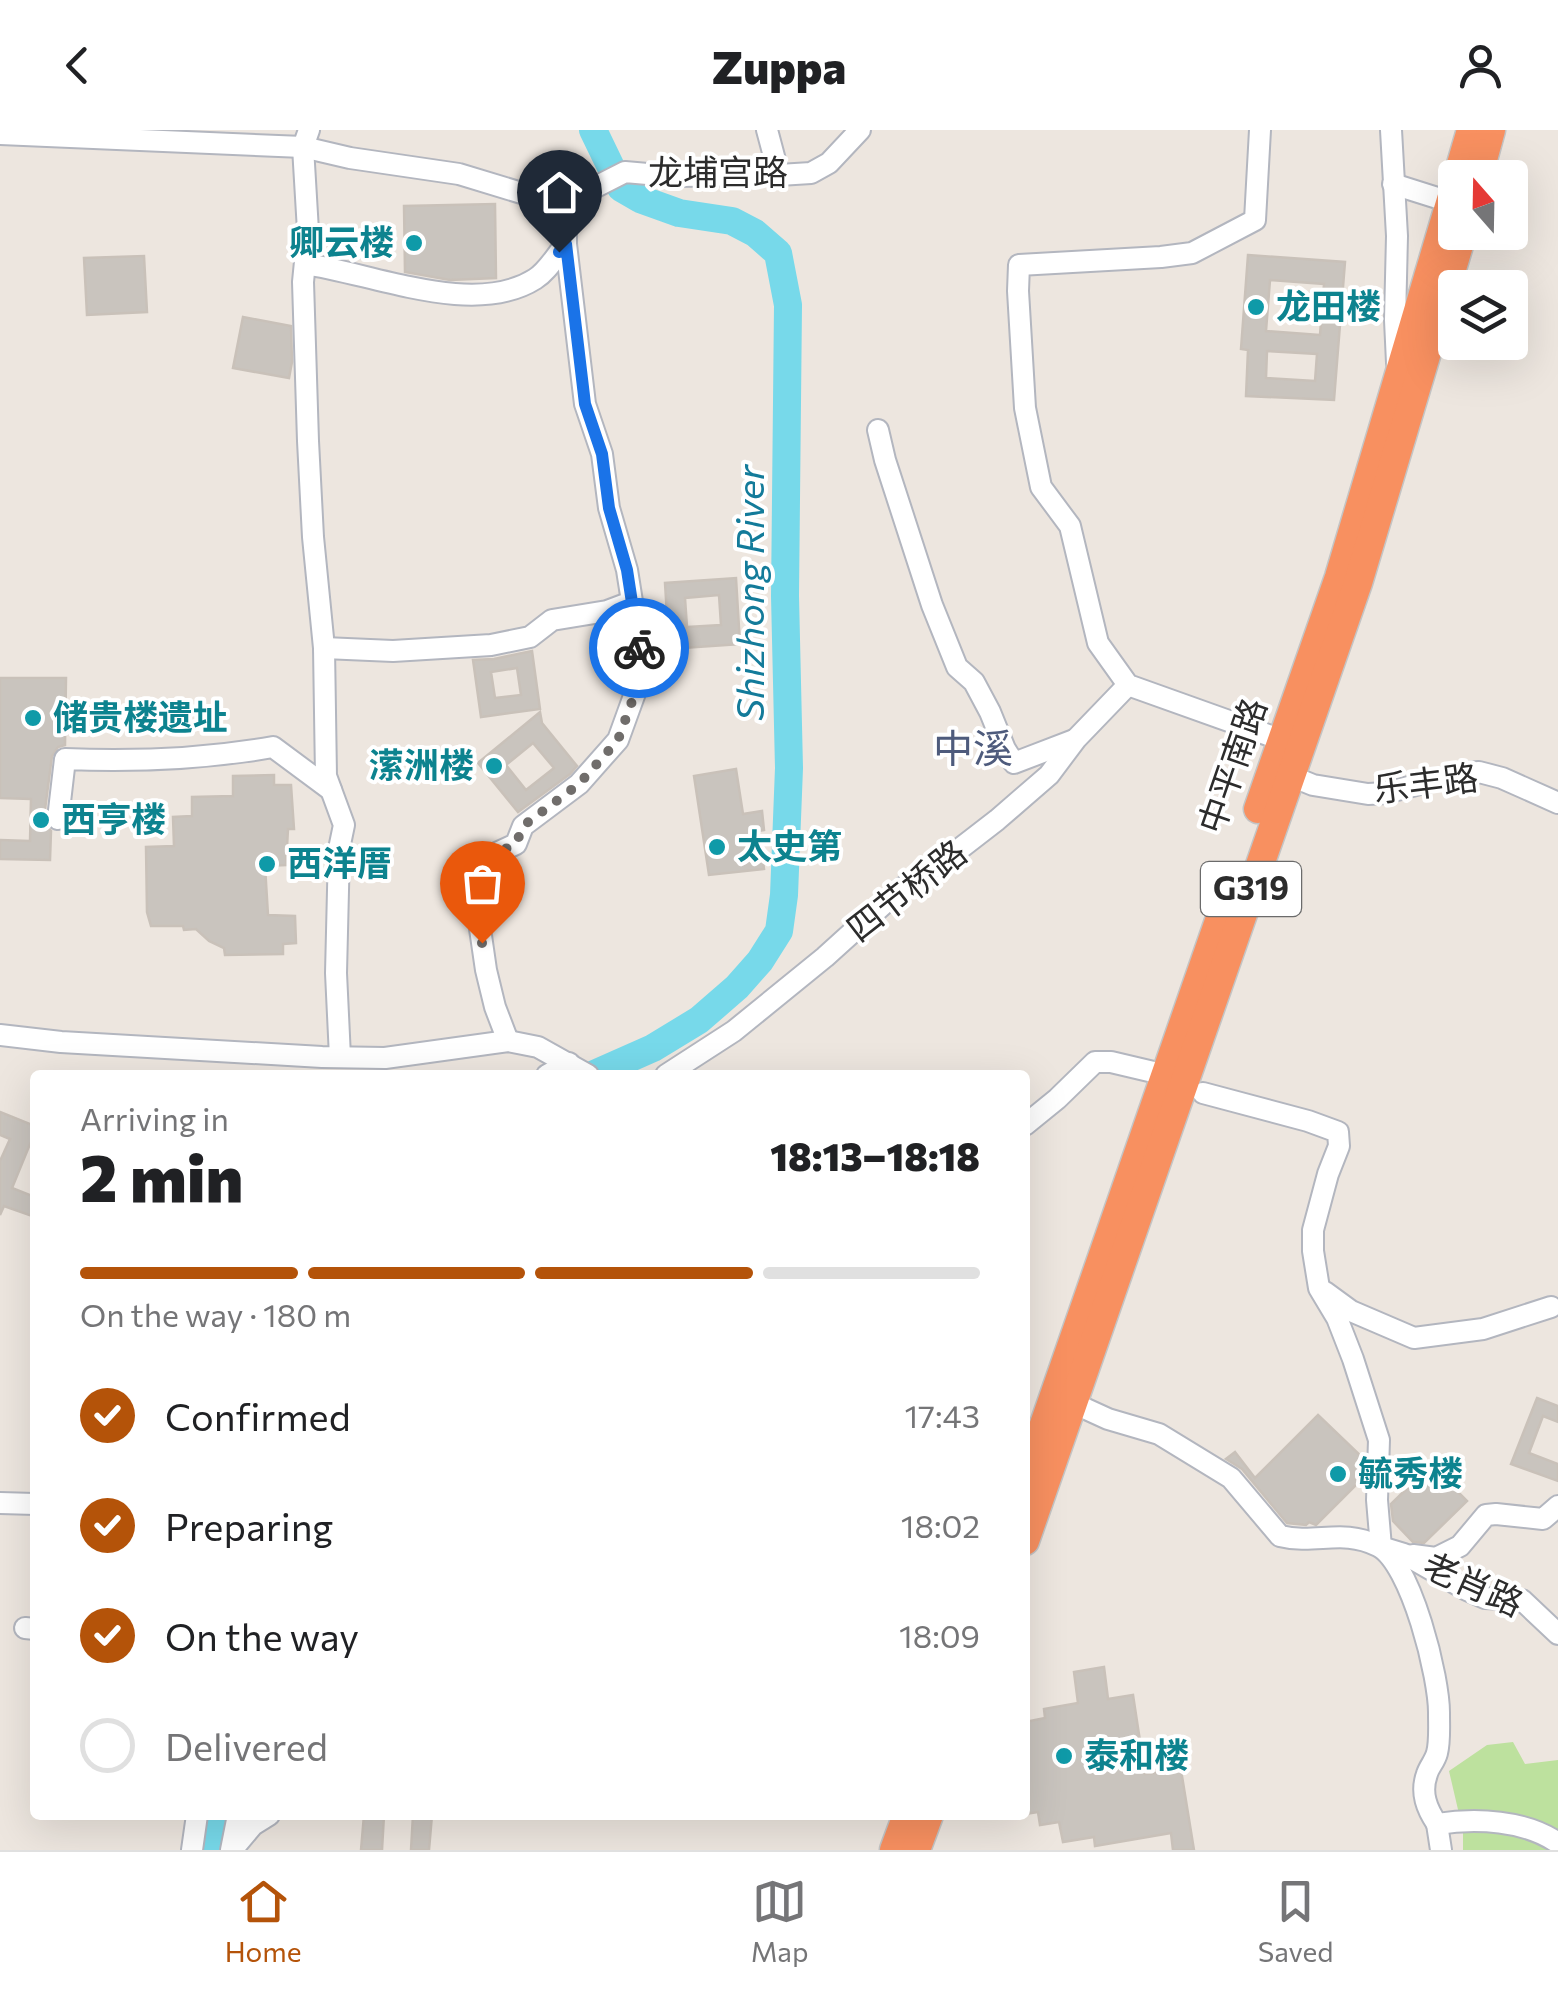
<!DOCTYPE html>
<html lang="en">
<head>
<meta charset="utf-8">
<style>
  :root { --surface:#fff; --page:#f2f2f2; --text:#202124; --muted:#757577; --line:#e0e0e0; --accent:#b45309 }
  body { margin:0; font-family:Commissioner,"Noto Sans SC",sans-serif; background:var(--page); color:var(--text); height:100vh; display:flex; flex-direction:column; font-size:38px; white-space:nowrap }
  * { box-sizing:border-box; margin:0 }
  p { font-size:32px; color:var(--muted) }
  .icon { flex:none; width:55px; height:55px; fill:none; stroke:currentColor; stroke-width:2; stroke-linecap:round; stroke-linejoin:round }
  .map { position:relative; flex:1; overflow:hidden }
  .side { position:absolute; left:30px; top:940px; width:1000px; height:750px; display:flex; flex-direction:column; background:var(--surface); border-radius:10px; box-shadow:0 10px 40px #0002 }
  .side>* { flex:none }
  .needle { width:65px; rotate:340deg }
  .fabs { position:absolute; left:1438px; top:30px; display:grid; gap:20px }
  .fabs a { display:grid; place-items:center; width:90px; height:90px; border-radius:10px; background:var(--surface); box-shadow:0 10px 40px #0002; font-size:50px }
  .pin { position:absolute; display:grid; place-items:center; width:85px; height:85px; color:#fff; margin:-102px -42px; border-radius:50% 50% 50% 0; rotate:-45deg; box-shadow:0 0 10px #0007 }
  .pin .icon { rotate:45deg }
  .courier { position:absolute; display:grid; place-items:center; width:100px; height:100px; margin:-50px; border:8px solid #1a73e8; border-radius:50%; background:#fff; color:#222; box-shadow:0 2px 12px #0007 }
  .overview em { font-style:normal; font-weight:800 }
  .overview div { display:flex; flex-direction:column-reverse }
  .overview { display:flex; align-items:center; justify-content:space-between; height:170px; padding:0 50px }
  h1 { font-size:65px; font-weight:800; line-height:75px }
  .bar { display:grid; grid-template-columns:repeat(4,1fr); gap:15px 10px; align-content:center; height:120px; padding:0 50px }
  .bar i { height:12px; border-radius:8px; background:var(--line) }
  .bar .on { background:var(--accent) }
  .bar p { grid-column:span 4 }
  ol { padding:0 50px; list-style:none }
  li { display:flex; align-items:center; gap:30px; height:110px }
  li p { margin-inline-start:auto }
  li .icon { padding:10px; border-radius:50%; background:var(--accent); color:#fff; stroke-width:4 }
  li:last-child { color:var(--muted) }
  li i { width:55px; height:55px; border:5px solid var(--line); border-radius:50% }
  header { display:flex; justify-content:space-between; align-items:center; height:130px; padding:0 50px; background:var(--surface); font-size:45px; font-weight:800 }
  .tabs { display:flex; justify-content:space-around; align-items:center; height:140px; border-top:2px solid var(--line); background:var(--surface); font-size:28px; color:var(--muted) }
  .tabs a { display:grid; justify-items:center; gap:5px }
  .tabs .on { color:var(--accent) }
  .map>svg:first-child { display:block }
  .green { fill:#bde19e }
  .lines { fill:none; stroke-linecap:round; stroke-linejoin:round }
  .river { stroke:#77d9ea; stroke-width:28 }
  .building { fill:#c9c4be; stroke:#c9c1b9; stroke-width:2.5; fill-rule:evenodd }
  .minor-casing { stroke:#b3b6bf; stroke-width:24 }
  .highway-casing { stroke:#c4c4c4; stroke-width:31 }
  .minor { stroke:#fff; stroke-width:20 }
  .highway { stroke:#f89060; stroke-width:28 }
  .done { stroke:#706d6b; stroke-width:10; stroke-dasharray:0 18 }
  .route { stroke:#1a73e8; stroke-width:12 }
  .culture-dot { fill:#0f9aa8; stroke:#fff; stroke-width:4 }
  .labels { text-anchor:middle; stroke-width:8; stroke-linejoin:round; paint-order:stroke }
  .shield { fill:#fff; stroke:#6b6b6b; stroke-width:2.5 }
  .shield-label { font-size:32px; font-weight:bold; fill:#2c2c2c }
  .street-label { font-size:35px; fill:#2c2c2c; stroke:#fff }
  .culture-label { font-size:35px; font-weight:bold; fill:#0d838f; stroke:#fff; text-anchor:start }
  .water-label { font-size:38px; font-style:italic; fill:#137b9a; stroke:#fff }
  .quarter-label { font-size:40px; fill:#4e5b7c; stroke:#fff }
</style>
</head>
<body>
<header><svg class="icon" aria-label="back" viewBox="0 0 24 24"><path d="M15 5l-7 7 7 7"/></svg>Zuppa<svg class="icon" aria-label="person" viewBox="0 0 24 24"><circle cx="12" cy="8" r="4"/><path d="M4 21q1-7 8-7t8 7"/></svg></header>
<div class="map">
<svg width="1558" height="1720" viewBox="0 0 1558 1720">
  <rect width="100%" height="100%" fill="#ede6df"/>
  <polygon class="green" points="1513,1612 1525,1634 1558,1630 1558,1720 1463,1720 1463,1701 1449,1641 1487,1615"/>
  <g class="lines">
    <g class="river">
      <polyline points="592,945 653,918 699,890 737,857 760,831 779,801 784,765 789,638 785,466 788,175 778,123 755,103 732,91 679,83 640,69 621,58 593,0"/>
      <polyline points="210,1720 216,1685"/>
    </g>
  </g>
  <g class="building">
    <polygon points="495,74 496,148 450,150 405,142 404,76"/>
    <path d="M1248 125 1345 132 1334 270 1246 266 1248 220 1241 219ZM1270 150 1324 154 1320 205 1266 201ZM1267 221 1317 224 1315 251 1266 248Z"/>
    <polygon points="144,126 147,182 87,185 84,128"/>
    <polygon points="243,187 291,196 292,232 289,248 233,238"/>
    <path d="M736 448 740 514 669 519 665 453ZM719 465 721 495 687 497 685 468Z"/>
    <path d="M532 521 540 579 481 587 473 530 494 529ZM517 538 521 565 495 568 491 542Z"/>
    <polygon points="0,548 66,548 65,615 58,617 52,626 44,687 46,695 51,701 50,730 0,729 0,710 30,711 31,669 0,668"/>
    <path d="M540 582 542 593 577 636 570 644 518 682 478 633ZM533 613 554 638 526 660 506 635Z"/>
    <polygon points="736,639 743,684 762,681 764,700 759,701 764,739 709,745 694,646"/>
    <polygon points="274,645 274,655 291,655 294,699 288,699 286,735 265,736 268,785 295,786 296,813 283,814 283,824 225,825 224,818 209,811 196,799 184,800 183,796 151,796 147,782 146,717 174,716 173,687 192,686 192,667 233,666 233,646"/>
    <polygon points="0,982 35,996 35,1017 30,1014 12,1058 35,1067 35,1087 4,1076 0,1085 0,1031 10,1009 0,1005"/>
    <polygon points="1537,1268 1558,1276 1558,1292 1543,1286 1529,1323 1558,1334 1558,1351 1511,1334"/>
    <polygon points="1318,1285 1365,1330 1364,1340 1356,1349 1359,1352 1316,1395 1309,1392 1306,1395 1287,1393 1242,1339 1226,1329 1235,1322 1255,1348"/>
    <polygon points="1431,1335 1467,1371 1424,1413 1413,1412 1393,1391 1391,1374"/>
    <polygon points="1104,1537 1108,1569 1133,1565 1145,1644 1181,1640 1194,1720 1173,1720 1171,1703 1095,1716 1094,1707 1063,1712 1059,1692 1040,1695 1038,1682 1025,1684 1025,1592 1045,1588 1044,1579 1078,1573 1074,1542"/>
    <polygon points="364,1685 384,1685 382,1720 361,1720"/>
    <polygon points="413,1685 432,1685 429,1720 411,1720"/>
  </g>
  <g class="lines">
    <defs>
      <g id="minor">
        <polyline points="309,0 303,17 308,101 303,152 308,311 313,407 324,518 326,646 344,695 339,719 336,843 340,927"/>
        <polyline points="767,0 779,45"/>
        <polyline points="1260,0 1255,90 1192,123 1161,127 1019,135 1018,161 1025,278 1041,357 1070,396 1098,513 1128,555 1282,610"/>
        <polyline points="1391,0 1397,106 1395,190 1397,233"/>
        <polyline points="0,4 303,17 350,28 459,44 528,65 566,72"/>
        <polyline points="1393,54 1450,72"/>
        <polyline points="566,72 625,42 670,46 779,45 811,43 829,33 860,0"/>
        <path d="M305 134C371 143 474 188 535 149 548 141 556 125 566 114"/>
        <polyline points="878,300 885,330 932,475 957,537 974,552 990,582 1005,619 1014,633 1074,610"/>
        <polyline points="324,518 393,521 491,515 530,507 552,490 607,481 631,472"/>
        <polyline points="1291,646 1313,655 1368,664 1386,663 1458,644 1479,642 1502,648 1558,673"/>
        <path d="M58 689 65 629C134 632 204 629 273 617L331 660"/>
        <polyline points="0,905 61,912 322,927 385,928 508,911 538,917 588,945"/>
        <polyline points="508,911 495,877 486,840 478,785 462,739 516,714 523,696 579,654 618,610 643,541 627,440 609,378 602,324 585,274 566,114 566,72"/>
        <polyline points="547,945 569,933"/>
        <polyline points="666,945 734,901 825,827 898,761 953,724 997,690 1049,645 1076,609 1128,555"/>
        <polyline points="1203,963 1308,991 1338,1002 1339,1016 1328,1044 1313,1100 1313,1121 1319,1158 1337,1188 1353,1229 1379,1310 1377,1370 1381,1417 1404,1424 1467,1460 1485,1468 1522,1470 1558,1504"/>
        <polyline points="1025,995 1057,969 1095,932 1111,932 1166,945"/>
        <polyline points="1325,1162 1351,1181 1414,1208 1483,1199 1551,1177"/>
        <path d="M1073 1273 1108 1289 1159 1304 1231 1348 1280 1406C1316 1415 1342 1398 1378 1416 1411 1432 1440 1549 1439 1585 1439 1597 1440 1612 1437 1623 1435 1631 1429 1637 1427 1644 1420 1663 1427 1679 1437 1694 1476 1688 1525 1690 1558 1713"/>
        <polyline points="0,1373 35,1374"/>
        <polyline points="1413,1425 1436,1428 1460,1416 1486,1385 1496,1384 1543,1389 1558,1376"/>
        <polyline points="25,1498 35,1499"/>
        <polyline points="1437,1694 1441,1720"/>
        <polyline points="192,1720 197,1685"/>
        <polyline points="231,1720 238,1685"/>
        <polyline points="232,1720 253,1695 269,1685"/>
      </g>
      <g id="highway">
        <polyline points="1457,48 1471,0"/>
        <polyline points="1478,48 1491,0"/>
        <polyline points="1258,679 1339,447 1455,56"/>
        <polyline points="1025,1349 1229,762"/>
        <polyline points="1025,1411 1358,453 1463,102"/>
        <polyline points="894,1720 907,1685"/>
        <polyline points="916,1720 929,1685"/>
      </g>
    </defs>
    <use href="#minor" class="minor-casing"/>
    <use href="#highway" class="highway-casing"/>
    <use href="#minor" class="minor"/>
    <use href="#highway" class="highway"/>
  </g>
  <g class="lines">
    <polyline class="done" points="482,813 478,785 462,739 516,714 523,696 579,654 618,610 643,541 639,518"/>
    <polyline class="route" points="559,122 566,114 585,274 602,324 609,378 627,440 639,518"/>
  </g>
  <g class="culture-dot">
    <circle cx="414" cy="113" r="10"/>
    <circle cx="1256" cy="177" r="10"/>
    <circle cx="33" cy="588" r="10"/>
    <circle cx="494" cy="636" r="10"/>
    <circle cx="41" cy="690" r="10"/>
    <circle cx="717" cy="717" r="10"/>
    <circle cx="267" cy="734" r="10"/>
    <circle cx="1338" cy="1344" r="10"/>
    <circle cx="1064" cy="1626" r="10"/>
  </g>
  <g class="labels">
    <rect class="shield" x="1201" y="732" width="100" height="54" rx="8"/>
    <g class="shield-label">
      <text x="1251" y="770">G319</text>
    </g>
    <g class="street-label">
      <text x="718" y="55">龙埔宫路</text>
      <text transform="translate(1233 636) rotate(-71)" y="12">中平南路</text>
      <text transform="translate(1426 654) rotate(-7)" y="12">乐丰路</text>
      <text transform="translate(907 761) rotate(-38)" y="12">四节桥路</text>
      <text transform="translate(1473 1455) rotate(24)" y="12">老肖路</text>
    </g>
    <g class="culture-label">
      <text x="394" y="125" text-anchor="end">卿云楼</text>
      <text x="1276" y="189">龙田楼</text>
      <text x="53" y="600">储贵楼遗址</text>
      <text x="474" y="648" text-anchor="end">潆洲楼</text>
      <text x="61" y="702">西亨楼</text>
      <text x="737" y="729">太史第</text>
      <text x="287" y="746">西洋厝</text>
      <text x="1358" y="1356">毓秀楼</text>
      <text x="1084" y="1638">泰和楼</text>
    </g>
    <g class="water-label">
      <text transform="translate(751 463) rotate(-90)" y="13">Shizhong River</text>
    </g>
    <g class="quarter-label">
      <text x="973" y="633">中溪</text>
    </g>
  </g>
</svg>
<div class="fabs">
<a><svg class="needle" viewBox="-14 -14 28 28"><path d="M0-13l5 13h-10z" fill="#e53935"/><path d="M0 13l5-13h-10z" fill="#757577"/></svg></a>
<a><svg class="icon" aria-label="layers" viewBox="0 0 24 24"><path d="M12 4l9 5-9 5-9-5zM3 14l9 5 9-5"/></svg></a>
</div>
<div class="pin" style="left:482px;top:813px;background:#ea580c"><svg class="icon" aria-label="bag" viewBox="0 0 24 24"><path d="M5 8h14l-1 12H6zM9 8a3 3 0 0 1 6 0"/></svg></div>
<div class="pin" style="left:559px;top:122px;background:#1f2937"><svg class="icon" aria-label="home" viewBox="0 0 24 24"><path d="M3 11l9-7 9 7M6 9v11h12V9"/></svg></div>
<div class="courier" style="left:639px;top:518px"><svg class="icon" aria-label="bike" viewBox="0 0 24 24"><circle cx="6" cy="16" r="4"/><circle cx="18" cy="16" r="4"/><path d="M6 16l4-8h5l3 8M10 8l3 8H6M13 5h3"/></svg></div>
<section class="side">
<div class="overview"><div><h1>2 min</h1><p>Arriving in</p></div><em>18:13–18:18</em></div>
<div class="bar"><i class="on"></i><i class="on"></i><i class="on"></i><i></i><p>On the way · 180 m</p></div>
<ol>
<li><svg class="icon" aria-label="check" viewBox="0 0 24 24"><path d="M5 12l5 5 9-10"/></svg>Confirmed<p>17:43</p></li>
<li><svg class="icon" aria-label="check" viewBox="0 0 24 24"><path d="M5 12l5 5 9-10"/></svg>Preparing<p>18:02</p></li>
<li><svg class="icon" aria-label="check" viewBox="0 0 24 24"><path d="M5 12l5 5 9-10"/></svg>On the way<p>18:09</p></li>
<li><i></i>Delivered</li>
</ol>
</section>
</div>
<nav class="tabs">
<a class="on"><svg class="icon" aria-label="home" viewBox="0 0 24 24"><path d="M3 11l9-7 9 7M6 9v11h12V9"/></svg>Home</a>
<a><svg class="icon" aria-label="map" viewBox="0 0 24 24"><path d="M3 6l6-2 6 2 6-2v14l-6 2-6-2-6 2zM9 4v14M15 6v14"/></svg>Map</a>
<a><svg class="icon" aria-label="saved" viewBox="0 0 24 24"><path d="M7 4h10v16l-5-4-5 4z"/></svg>Saved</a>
</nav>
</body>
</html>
